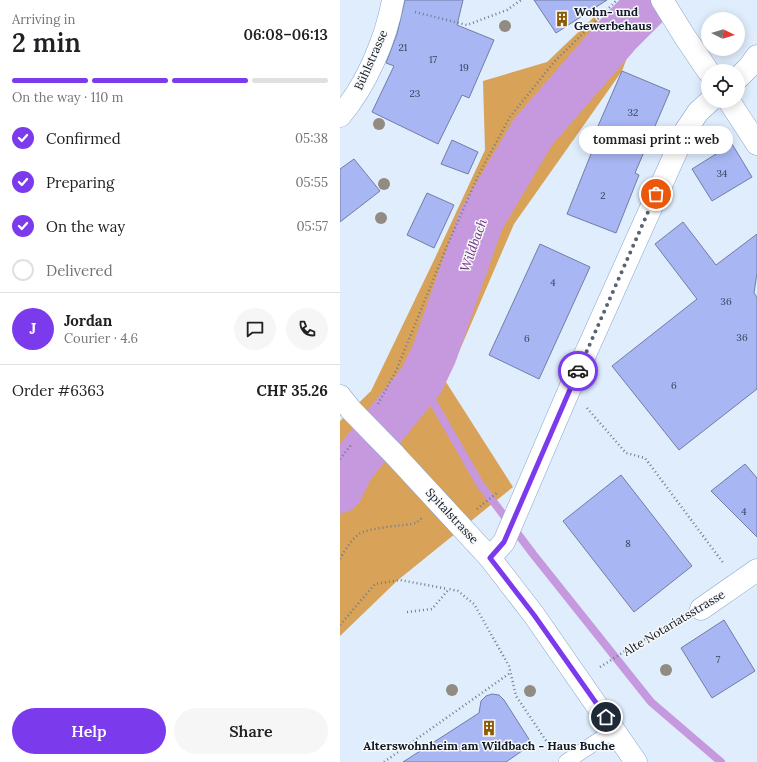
<!DOCTYPE html>
<html lang="en">
<head>
<meta charset="utf-8">
<style>
  :root { --surface:#fff; --page:#f6f6f6; --text:#202124; --muted:#757577; --line:#e0e0e0; --accent:#7c3aed }
  body { margin:0; font-family:Lora,serif; background:var(--page); color:var(--text); height:100vh; display:flex; flex-direction:column; font-size:15px; white-space:nowrap }
  * { box-sizing:border-box; margin:0 }
  p { font-size:13px; color:var(--muted) }
  .icon { flex:none; width:22px; height:22px; fill:none; stroke:currentColor; stroke-width:2; stroke-linecap:round; stroke-linejoin:round }
  .map { position:relative; flex:1; overflow:hidden }
  .details { display:flex; flex-direction:column; background:var(--surface); width:340px }
  .details>* { flex:none }
  .needle { width:26px; rotate:95deg }
  .fabs { position:absolute; left:361px; top:12px; display:grid; gap:8px }
  .fabs a { display:grid; place-items:center; width:44px; height:44px; border-radius:50%; background:var(--surface); box-shadow:0 2px 10px #0003; font-size:20px }
  .pin { position:absolute; display:grid; place-items:center; width:34px; height:34px; color:#fff; margin:-17px; border:2px solid #fff; border-radius:50%; box-shadow:0 1px 4px #0007 }
  .courier { position:absolute; display:grid; place-items:center; width:40px; height:40px; margin:-20px; border:3px solid #7c3aed; border-radius:50%; background:#fff; color:#222; box-shadow:0 1px 5px #0007 }
  .bubble { position:absolute; height:28px; border-radius:14px; background:var(--surface); box-shadow:0 2px 10px #0003; font-size:13px; font-weight:600; line-height:28px; text-align:center }
  .headline em { font-style:normal; font-weight:600 }
  .headline div { display:flex; flex-direction:column-reverse }
  .headline { display:flex; align-items:center; justify-content:space-between; height:68px; padding:0 12px }
  h1 { font-size:26px; font-weight:600; line-height:30px }
  .bar { display:grid; grid-template-columns:repeat(4,1fr); gap:6px 4px; align-content:center; height:48px; padding:0 12px }
  .bar i { height:5px; border-radius:3px; background:var(--line) }
  .bar .active { background:var(--accent) }
  .bar p { grid-column:span 4 }
  .line { display:flex; align-items:center; gap:10px; padding:0 12px; border-top:1px solid var(--line) }
  .line div { flex:1 }
  .round { display:grid; place-items:center; flex:none; width:42px; height:42px; border-radius:21px; background:var(--page) }
  ol { padding:0 12px; list-style:none }
  li { display:flex; align-items:center; gap:12px; height:44px }
  li p { margin-inline-start:auto }
  li .icon { padding:4px; border-radius:50%; background:var(--accent); color:#fff; stroke-width:4 }
  li:last-child { color:var(--muted) }
  li i { width:22px; height:22px; border:2px solid var(--line); border-radius:50% }
  .cta { display:flex; gap:8px; margin-top:auto; padding:8px 12px }
  .cta a { flex:1; height:46px; border-radius:24px; background:var(--accent); color:#fff; font-size:16px; font-weight:600; line-height:46px; text-align:center }
  .cta a+a { background:var(--page); color:var(--text) }
  main { display:flex; flex:1; min-height:0 }
  .map>svg:first-child { display:block }
  .forest { fill:#d8a259 }
  .lines { fill:none; stroke-linecap:round; stroke-linejoin:round }
  .stream { stroke:#c699df; stroke-width:8 }
  .river { stroke:#c699df; stroke-width:46 }
  .building { fill:#a8b7f4; stroke:#727ca6 }
  .service-casing { stroke:#87a6cc; stroke-width:16 }
  .minor-casing { stroke:#87a6cc; stroke-width:23 }
  .tertiary-casing { stroke:#87a6cc; stroke-width:23 }
  .secondary-casing { stroke:#87a6cc; stroke-width:23 }
  .path { stroke:#6f7c8b; stroke-width:2.5; stroke-dasharray:1 3; stroke-linecap:butt }
  .service { stroke:#fff; stroke-width:15 }
  .minor { stroke:#fff; stroke-width:22 }
  .tertiary { stroke:#fff; stroke-width:22 }
  .secondary { stroke:#fff; stroke-width:22 }
  .tertiary-bridge-casing { stroke:#87a6cc; stroke-width:23; stroke-linecap:butt }
  .tertiary-bridge { stroke:#fff; stroke-width:22 }
  .tree { fill:#918b81 }
  .done { stroke:#576473; stroke-width:4; stroke-dasharray:0 7.2 }
  .route { stroke:#7c3aed; stroke-width:5 }
  .labels { text-anchor:middle; stroke-width:3; stroke-linejoin:round; paint-order:stroke }
  .number-label { font-size:10px; fill:#34415b }
  .poi-label { font-size:12px; font-weight:bold; fill:#0e1a28; stroke:#f8f8f8; text-anchor:start }
  .street-label { font-size:12px; fill:#0e1a28; stroke:#f8f8f8 }
  .water-label { font-size:13px; font-style:italic; fill:#683083; stroke:#f8f8f8 }
</style>
</head>
<body>
<main>
<section class="details">
<div class="headline"><div><h1>2 min</h1><p>Arriving in</p></div><em>06:08–06:13</em></div>
<div class="bar"><i class="active"></i><i class="active"></i><i class="active"></i><i></i><p>On the way · 110 m</p></div>
<ol>
<li><svg class="icon" aria-label="check" viewBox="0 0 24 24"><path d="M5 12l5 5 9-10"/></svg>Confirmed<p>05:38</p></li>
<li><svg class="icon" aria-label="check" viewBox="0 0 24 24"><path d="M5 12l5 5 9-10"/></svg>Preparing<p>05:55</p></li>
<li><svg class="icon" aria-label="check" viewBox="0 0 24 24"><path d="M5 12l5 5 9-10"/></svg>On the way<p>05:57</p></li>
<li><i></i>Delivered</li>
</ol>
<div class="line" style="height:72px"><b class="round" style="background:var(--accent);color:#fff">J</b><div><b>Jordan</b><p>Courier · 4.6</p></div><a class="round"><svg class="icon" aria-label="chat" viewBox="0 0 24 24"><path d="M4 5h16v11H9l-5 4z"/></svg></a><a class="round"><svg class="icon" aria-label="phone" viewBox="0 0 24 24"><path d="M5 4h4l2 5-3 2q2 4 5 5l2-3 5 2v4C11 20 4 13 5 4z"/></svg></a></div>
<div class="line" style="height:52px"><div>Order #6363</div><b>CHF 35.26</b></div>
<div class="cta"><a>Help</a><a>Share</a></div>
</section>
<div class="map">
<svg width="417" height="762" viewBox="0 0 417 762">
  <rect width="100%" height="100%" fill="#dfedfd"/>
  <polygon class="forest" points="254,17 288,55 282,71 174,224 106,382 173,487 58,580 0,636 0,421 31,391 95,258 145,150 143,81 207,62"/>
  <g class="lines">
    <polyline class="stream" points="81,381 140,484 193,554 311,702 381,762"/>
    <polyline class="river" points="0,490 11,467 81,381 94,354 141,220 193,132 280,32 312,0"/>
  </g>
  <g class="building">
    <polygon points="65,0 123,0 117,25 154,40 129,98 122,95 98,144 32,112 54,66 46,63 57,34"/>
    <polygon points="194,0 267,0 216,33"/>
    <polygon points="282,71 330,91 295,173 299,175 276,233 227,214 259,134 255,133"/>
    <polygon points="112,140 138,152 128,174 101,164"/>
    <polygon points="392,144 412,177 372,201 352,169"/>
    <polygon points="14,159 40,191 0,222 0,169"/>
    <polygon points="87,193 114,205 94,248 67,235"/>
    <polygon points="343,222 376,265 417,234 417,273 414,293 417,297 417,389 339,450 272,366 357,299 315,244"/>
    <polygon points="200,244 250,267 199,379 149,355"/>
    <polygon points="405,464 417,478 417,537 371,491"/>
    <polygon points="281,475 352,566 294,612 223,521"/>
    <polygon points="384,620 415,671 372,698 341,648"/>
    <polygon points="152,694 159,695 164,700 192,744 166,762 63,762 139,713 141,701 146,696"/>
  </g>
  <g class="lines">
    <defs>
      <polyline id="service" points="226,762 274,730"/>
      <g id="minor">
        <polyline points="398,78 409,67 417,56"/>
        <path d="M0 116C26 86 46 39 53 0"/>
        <polyline points="150,558 164,542 230,388 346,130 358,112 370,101"/>
        <polyline points="361,609 417,570"/>
      </g>
      <g id="tertiary">
        <polyline points="0,396 12,411"/>
        <polyline points="53,453 150,558 194,615 296,762"/>
      </g>
      <g id="secondary">
        <polyline points="322,0 345,37 368,71"/>
        <polyline points="389,101 417,144"/>
      </g>
    </defs>
    <use href="#service" class="service-casing"/>
    <use href="#minor" class="minor-casing"/>
    <use href="#tertiary" class="tertiary-casing"/>
    <use href="#secondary" class="secondary-casing"/>
    <g class="path">
      <polyline points="75,12 127,25 167,10 181,0"/>
      <polyline points="38,404 56,371 107,246 138,176 170,117 214,62 277,0"/>
      <polyline points="247,408 286,453 305,458 384,564"/>
      <polyline points="0,459 11,445"/>
      <polyline points="137,509 158,492"/>
      <path d="M0 559C5 550 11 540 19 534 28 528 59 526 71 524L76 523 82 518"/>
      <polyline points="67,612 92,609 109,589 118,591 134,604 169,666 176,696 211,748"/>
      <polyline points="0,625 35,584 60,580 108,589"/>
      <polyline points="260,667 298,643 340,620"/>
      <polyline points="44,762 170,673"/>
    </g>
    <use href="#service" class="service"/>
    <use href="#minor" class="minor"/>
    <use href="#tertiary" class="tertiary"/>
    <use href="#secondary" class="secondary"/>
    <defs>
      <polyline id="tertiary-bridge" points="12,411 53,453"/>
    </defs>
    <use href="#tertiary-bridge" class="tertiary-bridge-casing"/>
    <use href="#tertiary-bridge" class="tertiary-bridge"/>
  </g>
  <g class="tree">
    <circle cx="165" cy="26" r="6"/>
    <circle cx="39" cy="124" r="6"/>
    <circle cx="44" cy="184" r="6"/>
    <circle cx="41" cy="218" r="6"/>
    <circle cx="326" cy="670" r="6"/>
    <circle cx="112" cy="690" r="6"/>
    <circle cx="190" cy="691" r="6"/>
  </g>
  <g class="lines">
    <polyline class="done" points="238,371 316,194"/>
    <polyline class="route" points="238,371 164,542 150,558 194,615 266,717"/>
  </g>
  <defs>
    <symbol id="building-bare" viewBox="-9 -9 18 18"><path d="M-4-6H4V6H1V3H-1V6H-4ZM-2.5-4.3h1.7v1.8h-1.7ZM.8-4.3h1.7v1.8H.8ZM-2.5-1h1.7V.8h-1.7ZM.8-1h1.7V.8H.8Z" fill="#8b5a01" stroke="#f8f8f8" stroke-width="2.5" paint-order="stroke"/></symbol>
  </defs>
  <g fill-rule="evenodd">
    <use href="#building-bare" x="211" y="8" width="22" height="22"/>
    <use href="#building-bare" x="138" y="717" width="22" height="22"/>
  </g>
  <g class="labels">
    <g class="number-label">
      <text x="63" y="51">21</text>
      <text x="93" y="63">17</text>
      <text x="124" y="71">19</text>
      <text x="75" y="97">23</text>
      <text x="293" y="116">32</text>
      <text x="382" y="177">34</text>
      <text x="263" y="199">2</text>
      <text x="213" y="286">4</text>
      <text x="386" y="305">36</text>
      <text x="402" y="341">36</text>
      <text x="187" y="342">6</text>
      <text x="334" y="389">6</text>
      <text x="404" y="515">4</text>
      <text x="288" y="547">8</text>
      <text x="378" y="663">7</text>
    </g>
    <g class="poi-label">
      <text x="234" y="16">Wohn- und<tspan x="234" dy="14">Gewerbehaus</tspan></text>
      <text x="149" y="750" text-anchor="middle">Alterswohnheim am Wildbach - Haus Buche</text>
    </g>
    <g class="street-label">
      <text transform="translate(31 60) rotate(-66)" y="4">Bühlstrasse</text>
      <text transform="translate(112 516) rotate(47)" y="4">Spitalstrasse</text>
      <text transform="translate(334 623) rotate(-31)" y="4">Alte Notariatsstrasse</text>
    </g>
    <g class="water-label">
      <text transform="translate(133 245) rotate(-70)" y="5">Wildbach</text>
    </g>
  </g>
</svg>
<div class="fabs">
<a><svg class="needle" viewBox="-14 -14 28 28"><path d="M0-13l5 13h-10z" fill="#e53935"/><path d="M0 13l5-13h-10z" fill="#757577"/></svg></a>
<a><svg class="icon" aria-label="locate" viewBox="0 0 24 24"><circle cx="12" cy="12" r="6"/><path d="M12 2v4M12 18v4M2 12h4M18 12h4"/></svg></a>
</div>
<div class="pin" style="left:316px;top:194px;background:#ea580c"><svg class="icon" aria-label="bag" viewBox="0 0 24 24"><path d="M5 8h14l-1 12H6zM9 8a3 3 0 0 1 6 0"/></svg></div>
<div class="pin" style="left:266px;top:717px;background:#1f2937"><svg class="icon" aria-label="home" viewBox="0 0 24 24"><path d="M3 11l9-7 9 7M6 9v11h12V9"/></svg></div>
<div class="courier" style="left:238px;top:371px"><svg class="icon" aria-label="car" viewBox="0 0 24 24"><path d="M5 17H2v-5l4-1 3-4h7l3 4 3 1v5h-3M9 17h6M6 11h13"/><circle cx="7" cy="17" r="2"/><circle cx="17" cy="17" r="2"/></svg></div>
<div class="bubble" style="left:239px;top:126px;width:154px">tommasi print :: web</div>
</div>
</main>
</body>
</html>
